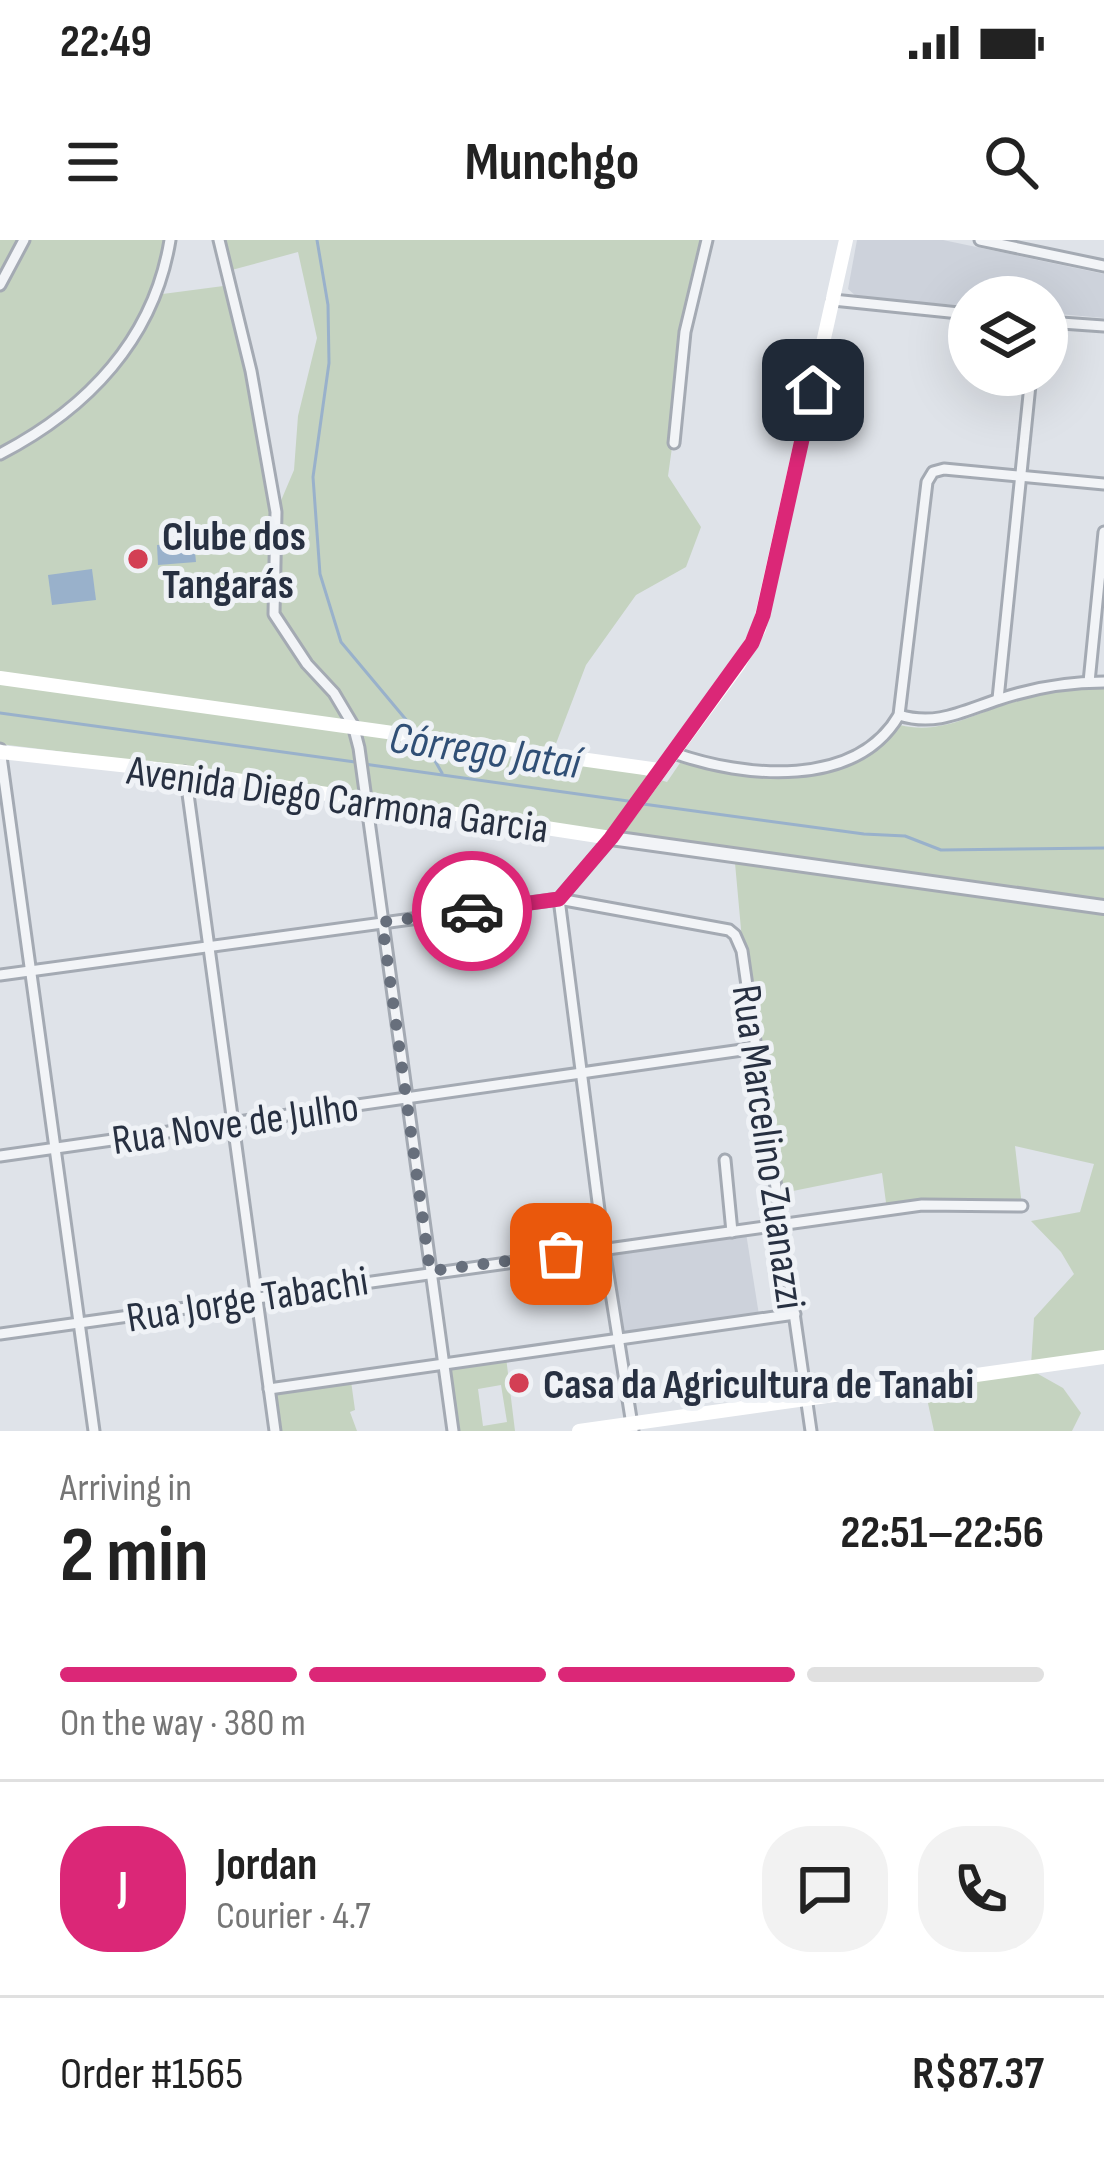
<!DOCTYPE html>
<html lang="en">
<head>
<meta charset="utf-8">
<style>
  :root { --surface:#fff; --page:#f2f2f2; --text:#222; --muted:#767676; --line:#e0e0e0; --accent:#db2777 }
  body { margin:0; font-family:"Sofia Sans Condensed",sans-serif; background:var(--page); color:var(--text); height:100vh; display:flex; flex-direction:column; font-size:45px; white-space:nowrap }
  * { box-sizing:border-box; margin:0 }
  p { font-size:39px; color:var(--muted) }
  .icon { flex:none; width:66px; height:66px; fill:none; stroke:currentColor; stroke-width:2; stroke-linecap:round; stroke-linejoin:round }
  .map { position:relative; height:1191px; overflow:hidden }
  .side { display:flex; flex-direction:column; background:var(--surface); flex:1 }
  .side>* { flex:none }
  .buttons { position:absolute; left:948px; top:36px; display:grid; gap:24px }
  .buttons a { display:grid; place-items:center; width:120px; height:120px; border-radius:50%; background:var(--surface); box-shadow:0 12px 48px #0002; font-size:60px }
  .pin { position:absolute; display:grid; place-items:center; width:102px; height:102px; color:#fff; margin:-51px; border-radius:24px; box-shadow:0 6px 18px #0006 }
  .courier { position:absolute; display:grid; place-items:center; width:120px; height:120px; margin:-60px; border:9px solid #db2777; border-radius:50%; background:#fff; color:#222; box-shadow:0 3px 15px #0007 }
  .summary em { font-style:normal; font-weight:700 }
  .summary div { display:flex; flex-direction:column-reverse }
  .summary { display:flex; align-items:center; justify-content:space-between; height:204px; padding:0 60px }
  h1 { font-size:78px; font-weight:700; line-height:90px }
  .bar { display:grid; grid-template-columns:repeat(4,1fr); gap:18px 12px; align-content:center; height:144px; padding:0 60px }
  .bar i { height:15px; border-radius:9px; background:var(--line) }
  .bar .active { background:var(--accent) }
  .bar p { grid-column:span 4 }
  .line { display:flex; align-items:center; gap:30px; padding:0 60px; border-top:3px solid var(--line) }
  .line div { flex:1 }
  .round { display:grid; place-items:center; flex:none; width:126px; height:126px; border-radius:48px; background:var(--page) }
  .status { display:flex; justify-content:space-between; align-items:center; height:84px; padding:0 60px; background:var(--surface); direction:ltr }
  .status svg { height:33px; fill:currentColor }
  header { display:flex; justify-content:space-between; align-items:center; height:156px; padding:0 60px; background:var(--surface); font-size:54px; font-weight:700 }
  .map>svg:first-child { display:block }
  .built { fill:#cdd2db }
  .green { fill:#c5d3c0; fill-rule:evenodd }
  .water { fill:#99b1cb }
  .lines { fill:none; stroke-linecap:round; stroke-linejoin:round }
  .stream { stroke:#99b1cb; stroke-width:3 }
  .minor-casing { stroke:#a4aab3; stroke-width:15 }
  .tertiary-casing { stroke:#a4aab3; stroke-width:18 }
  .minor { stroke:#f2f4f7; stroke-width:9 }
  .tertiary { stroke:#f2f4f7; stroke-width:12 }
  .secondary { stroke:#fff; stroke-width:14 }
  .done { stroke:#676f7c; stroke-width:12; stroke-dasharray:0 21.6 }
  .route { stroke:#db2777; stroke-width:15 }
  .poi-dot { fill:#d33f54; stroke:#eff2f6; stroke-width:4.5 }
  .labels { text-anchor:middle; stroke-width:10; stroke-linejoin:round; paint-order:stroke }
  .poi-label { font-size:42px; font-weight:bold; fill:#273041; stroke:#eff2f6; text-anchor:start }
  .street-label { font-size:42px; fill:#273041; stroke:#eff2f6 }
  .water-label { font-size:45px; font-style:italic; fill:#304f76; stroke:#eff2f6 }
</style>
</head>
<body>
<div class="status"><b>22:49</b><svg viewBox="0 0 49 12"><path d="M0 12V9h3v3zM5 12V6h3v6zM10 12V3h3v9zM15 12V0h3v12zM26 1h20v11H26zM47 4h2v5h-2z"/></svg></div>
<header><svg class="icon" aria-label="menu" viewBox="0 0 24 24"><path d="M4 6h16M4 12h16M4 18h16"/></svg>Munchgo<svg class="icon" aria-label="search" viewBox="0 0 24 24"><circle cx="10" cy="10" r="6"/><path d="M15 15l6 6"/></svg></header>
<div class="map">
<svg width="1104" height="1191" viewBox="0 0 1104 1191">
  <rect width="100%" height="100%" fill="#dfe3e9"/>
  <g class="built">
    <polygon points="857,0 943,0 1104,34 1104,78 1047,73 1047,57 969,57 969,66 857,57 848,49"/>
    <polygon points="746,993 759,1075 621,1095 608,1012"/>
  </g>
  <g class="green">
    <polygon points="0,0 170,0 155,55 231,45 277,270 294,230 298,176 317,98 298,12 228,31 219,0 707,0 694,49 668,236 701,287 686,327 636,355 586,425 552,514 0,438"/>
    <path d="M0 444 631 531 667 542 680 523 791 533 873 508 900 485C941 495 973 474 1010 463 1040 454 1072 448 1104 448V664L733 613 187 527 0 504Z"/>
    <polygon points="735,623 1104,671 1104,1115 1031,1125 1034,1078 1074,1034 1061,1012 1031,981 1080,972 1094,924 1015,906 1022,966 887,970 882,933 783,953 748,716 742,700"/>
    <path d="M506 1117 515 1191H455L447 1125ZM501 1145 507 1182 483 1186 478 1149Z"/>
    <polygon points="1031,1130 1063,1148 1081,1173 1072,1191 934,1191 924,1145"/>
    <polygon points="351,1141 355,1170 350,1172 357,1191 281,1191 276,1151"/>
  </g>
  <g class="water">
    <polygon points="194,302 196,322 158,325 157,305"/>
    <polygon points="92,329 96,360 52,365 48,335"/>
  </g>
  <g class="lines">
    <g class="stream">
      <polyline points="317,0 328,65 329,123 313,237 320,334 341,402 413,488"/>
      <polyline points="0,473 355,522"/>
      <polyline points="431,514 442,533"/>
      <polyline points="364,524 628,561"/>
      <polyline points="643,564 864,594 905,596 941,610 1104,608"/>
    </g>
    <defs>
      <g id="minor">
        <polyline points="219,0 251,131 276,272 274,374 307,424 334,453 353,485 359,508 453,1191"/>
        <polyline points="980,0 1104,26"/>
        <polyline points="0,45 24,0"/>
        <polyline points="833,60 969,74"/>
        <polyline points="1047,82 1104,86"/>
        <polyline points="674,203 685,92 707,0"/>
        <path d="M0 214C87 169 154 99 170 0"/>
        <polyline points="1089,442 1104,292"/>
        <polyline points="998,459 1031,135"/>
        <path d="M899 475C937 487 965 470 1000 459 1033 448 1069 442 1104 442"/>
        <polyline points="0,509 94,1191"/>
        <path d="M674 513C744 538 856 549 899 475L927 242 933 232 944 229 1104 244"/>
        <polyline points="185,532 275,1191"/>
        <polyline points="559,659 604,1009 633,1191"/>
        <polyline points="559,659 611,598"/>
        <polyline points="0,735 559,659 729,690 735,695 742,711 811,1191"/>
        <polyline points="0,916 756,808"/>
        <polyline points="725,920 732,992"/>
        <polyline points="0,1094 922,965 1022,966"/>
        <polyline points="269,1149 795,1074"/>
      </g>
      <polyline id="tertiary" points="611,598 1104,667"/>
    </defs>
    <use href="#minor" class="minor-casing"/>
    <use href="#tertiary" class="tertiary-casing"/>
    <use href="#minor" class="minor"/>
    <use href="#tertiary" class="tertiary"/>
    <g class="secondary">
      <polyline points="0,438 659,530"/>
      <polyline points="0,512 185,532 611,598 739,424 759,389 846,0"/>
      <polyline points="579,1191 1104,1117"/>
    </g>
  </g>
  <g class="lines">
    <polyline class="done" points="472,671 382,682 430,1031 561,1014"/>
    <polyline class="route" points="472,671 559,659 611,598 752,403 763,375 813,150"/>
  </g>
  <g class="poi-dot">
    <circle cx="138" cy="319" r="12"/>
    <circle cx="519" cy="1143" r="12"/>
  </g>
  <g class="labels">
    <g class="poi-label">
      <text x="162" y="310">Clube dos<tspan x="162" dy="48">Tangarás</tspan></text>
      <text x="543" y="1158">Casa da Agricultura de Tanabi</text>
    </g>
    <g class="street-label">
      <text transform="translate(338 558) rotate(8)" y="15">Avenida Diego Carmona Garcia</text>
      <text transform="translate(235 882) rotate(-8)" y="15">Rua Nove de Julho</text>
      <text transform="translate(770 907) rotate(82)" y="15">Rua Marcelino Zuanazzi</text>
      <text transform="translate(247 1058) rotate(-9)" y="15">Rua Jorge Tabachi</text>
    </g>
    <g class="water-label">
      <text transform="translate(485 509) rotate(8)" y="16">Córrego Jataí</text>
    </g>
  </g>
</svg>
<div class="buttons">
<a><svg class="icon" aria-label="layers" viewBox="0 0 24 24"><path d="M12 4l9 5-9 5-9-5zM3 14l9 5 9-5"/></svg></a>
</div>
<div class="pin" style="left:561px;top:1014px;background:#ea580c"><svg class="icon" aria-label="bag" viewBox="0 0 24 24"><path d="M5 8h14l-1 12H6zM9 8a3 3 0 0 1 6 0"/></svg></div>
<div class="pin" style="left:813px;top:150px;background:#1f2937"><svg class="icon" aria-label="home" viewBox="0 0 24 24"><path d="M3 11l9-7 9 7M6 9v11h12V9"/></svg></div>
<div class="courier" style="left:472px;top:671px"><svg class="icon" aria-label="car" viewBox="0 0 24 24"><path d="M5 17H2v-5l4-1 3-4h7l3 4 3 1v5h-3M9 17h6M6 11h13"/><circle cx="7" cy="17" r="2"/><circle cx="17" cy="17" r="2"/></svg></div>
</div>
<section class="side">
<div class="summary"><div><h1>2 min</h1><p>Arriving in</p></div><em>22:51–22:56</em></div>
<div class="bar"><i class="active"></i><i class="active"></i><i class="active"></i><i></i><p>On the way · 380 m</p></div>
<div class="line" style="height:216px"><b class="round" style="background:var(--accent);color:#fff">J</b><div><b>Jordan</b><p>Courier · 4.7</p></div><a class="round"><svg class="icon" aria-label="chat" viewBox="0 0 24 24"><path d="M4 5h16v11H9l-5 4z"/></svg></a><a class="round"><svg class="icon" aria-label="phone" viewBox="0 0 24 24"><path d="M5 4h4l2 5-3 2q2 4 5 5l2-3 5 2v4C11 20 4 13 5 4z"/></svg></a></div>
<div class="line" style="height:156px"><div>Order #1565</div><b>R$87.37</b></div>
</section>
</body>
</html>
